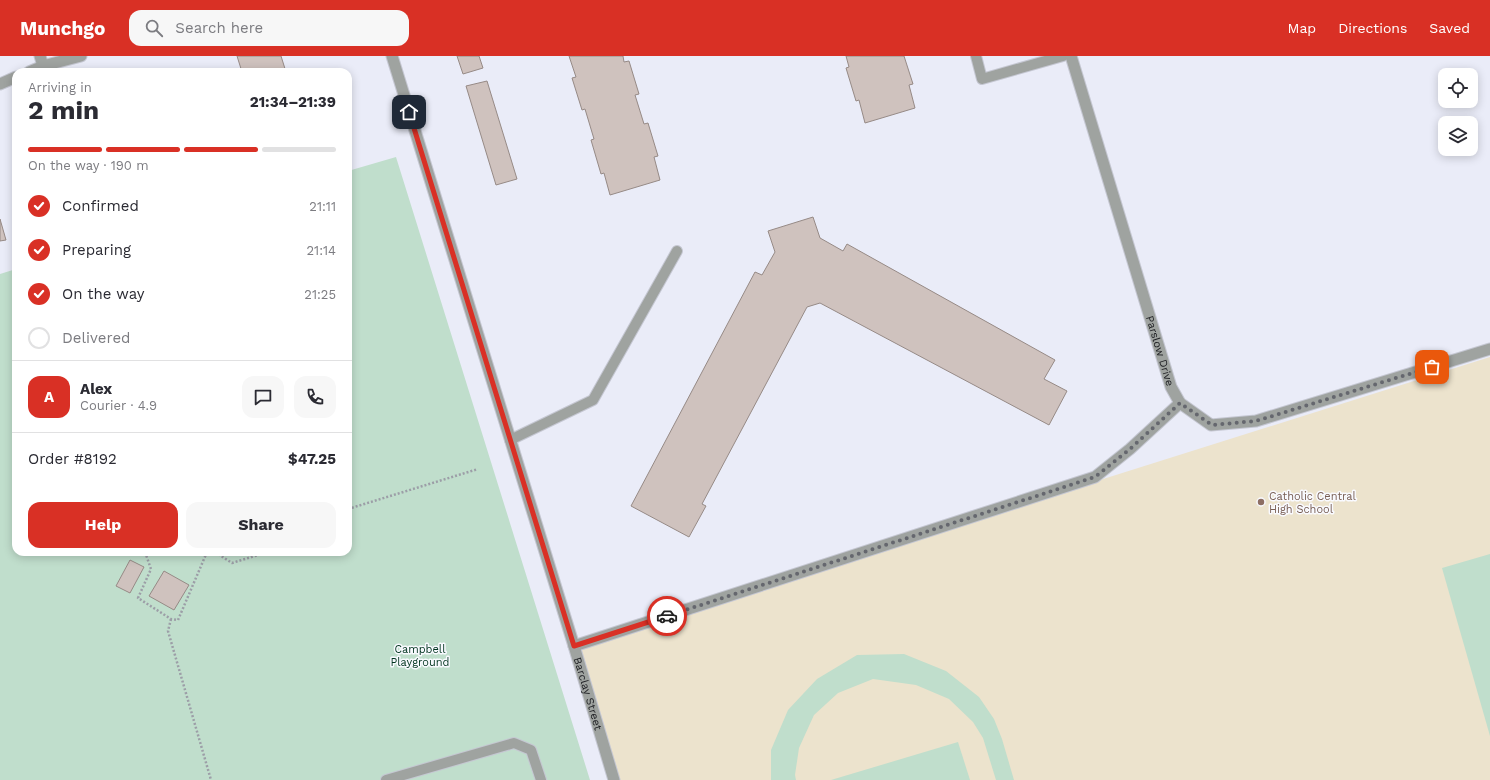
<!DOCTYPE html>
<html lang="en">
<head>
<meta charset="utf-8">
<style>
  :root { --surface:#fff; --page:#f7f7f7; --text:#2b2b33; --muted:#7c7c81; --line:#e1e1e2; --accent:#d93025 }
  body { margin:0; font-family:"Work Sans",sans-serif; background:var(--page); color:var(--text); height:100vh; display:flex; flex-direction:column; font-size:15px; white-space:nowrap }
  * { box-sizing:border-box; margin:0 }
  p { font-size:13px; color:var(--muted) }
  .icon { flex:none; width:22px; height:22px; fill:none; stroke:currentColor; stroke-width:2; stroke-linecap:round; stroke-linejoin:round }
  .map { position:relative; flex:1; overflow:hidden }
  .sheet { position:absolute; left:12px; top:12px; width:340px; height:488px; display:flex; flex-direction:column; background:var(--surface); border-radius:12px; box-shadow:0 2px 10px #0003 }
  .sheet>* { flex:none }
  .tools { position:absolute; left:1438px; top:12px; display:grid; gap:8px }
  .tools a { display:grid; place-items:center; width:40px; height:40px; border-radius:8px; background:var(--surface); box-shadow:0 2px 10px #0003; font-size:20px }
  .pin { position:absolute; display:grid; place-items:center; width:34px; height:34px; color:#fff; margin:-17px; border-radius:8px; box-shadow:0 2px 6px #0006 }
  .courier { position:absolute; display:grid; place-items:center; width:40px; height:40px; margin:-20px; border:3px solid #d93025; border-radius:50%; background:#fff; color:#222; box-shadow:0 1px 5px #0007 }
  .head em { font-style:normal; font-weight:700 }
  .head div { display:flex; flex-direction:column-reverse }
  .head { display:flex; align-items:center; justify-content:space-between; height:68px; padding:0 16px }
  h1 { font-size:26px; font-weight:700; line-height:30px }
  .bar { display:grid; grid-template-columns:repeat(4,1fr); gap:6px 4px; align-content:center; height:48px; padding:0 16px }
  .bar i { height:5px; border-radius:3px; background:var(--line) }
  .bar .active { background:var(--accent) }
  .bar p { grid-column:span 4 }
  .line { display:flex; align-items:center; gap:10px; padding:0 16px; border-top:1px solid var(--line) }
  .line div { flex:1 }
  .round { display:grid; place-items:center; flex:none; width:42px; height:42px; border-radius:12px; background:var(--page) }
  ol { padding:0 16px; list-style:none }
  li { display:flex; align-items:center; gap:12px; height:44px }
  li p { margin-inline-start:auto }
  li .icon { padding:4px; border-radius:50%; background:var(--accent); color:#fff; stroke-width:4 }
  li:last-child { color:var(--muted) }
  li i { width:22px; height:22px; border:2px solid var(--line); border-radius:50% }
  .primary-button { display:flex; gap:8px; margin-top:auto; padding:8px 16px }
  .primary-button a { flex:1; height:46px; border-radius:12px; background:var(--accent); color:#fff; font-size:16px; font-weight:700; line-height:46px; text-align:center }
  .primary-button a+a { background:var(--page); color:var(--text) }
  header { display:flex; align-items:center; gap:24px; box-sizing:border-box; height:56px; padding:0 20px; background:var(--accent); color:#fff }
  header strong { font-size:19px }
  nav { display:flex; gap:22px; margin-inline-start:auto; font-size:14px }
  .search { width:280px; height:36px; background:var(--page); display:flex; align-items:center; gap:10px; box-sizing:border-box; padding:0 14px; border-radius:12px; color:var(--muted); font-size:15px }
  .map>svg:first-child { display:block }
  .education { fill:#ece3cd }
  .green { fill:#c0decc }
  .building { fill:#cfc2be; stroke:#968a86 }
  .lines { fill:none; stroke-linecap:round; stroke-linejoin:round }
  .service-casing { stroke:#c5c7d2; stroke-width:12 }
  .minor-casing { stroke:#c5c7d2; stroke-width:13 }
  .path { stroke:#9c9ea7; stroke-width:2.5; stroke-dasharray:2 2; stroke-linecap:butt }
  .service { stroke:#9fa3a0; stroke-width:10 }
  .minor { stroke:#9fa3a0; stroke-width:11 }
  .done { stroke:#65676e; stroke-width:4; stroke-dasharray:0 7.2 }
  .route { stroke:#d93025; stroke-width:5 }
  .education-dot { fill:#8d6e63; stroke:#f9faff; stroke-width:1.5 }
  .labels { text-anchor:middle; stroke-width:3; stroke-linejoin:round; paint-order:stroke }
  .street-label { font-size:11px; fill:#1e1f23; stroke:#f9faff }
  .education-label { font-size:11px; fill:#785e54; stroke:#f9faff; text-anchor:start }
  .park-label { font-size:11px; fill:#00341e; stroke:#f9faff }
</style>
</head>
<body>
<header>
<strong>Munchgo</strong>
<div class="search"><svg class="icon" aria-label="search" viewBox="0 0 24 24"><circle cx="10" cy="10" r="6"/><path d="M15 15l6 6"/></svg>Search here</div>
<nav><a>Map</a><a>Directions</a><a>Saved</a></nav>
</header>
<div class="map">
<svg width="1490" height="724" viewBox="0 0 1490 724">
  <rect width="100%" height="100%" fill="#eaecf8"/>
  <polygon class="education" points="1490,301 1490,724 614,724 574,590"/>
  <g class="green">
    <polygon points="396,101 590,724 0,724 0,218 16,213 16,496 348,496 348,115"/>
    <polygon points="1490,498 1490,680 1442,512"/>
    <polygon points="904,598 946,615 979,641 994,663 1002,683 1014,724 996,724 983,682 973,666 949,643 916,629 873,623 838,637 814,659 799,692 795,719 796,724 771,724 771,694 788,654 817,623 857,599"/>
    <polygon points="958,686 970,724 831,724"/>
  </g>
  <g class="building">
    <polygon points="237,0 281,0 286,16 251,16 251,14 242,16"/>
    <polygon points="457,0 479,0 483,12 463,18"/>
    <polygon points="569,0 623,0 624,6 629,5 639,38 635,39 644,68 648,67 658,100 654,101 660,124 610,139 604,117 601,118 591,84 594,83 585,53 582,54 572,22 576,21"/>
    <polygon points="846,0 904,0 913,28 909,29 915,52 865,67 859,44 856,45 846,12 849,11"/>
    <polygon points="487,25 517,123 496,129 466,30"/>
    <polygon points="813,161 820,182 843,195 847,188 1055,304 1044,323 1067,335 1049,369 820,247 807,251 702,448 706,450 689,481 631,450 755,216 762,219 775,196 768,175"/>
    <polygon points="0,163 6,184 0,185"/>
    <polygon points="130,504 144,511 130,537 116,530"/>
    <polygon points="164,515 189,529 174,554 149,540"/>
  </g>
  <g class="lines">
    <defs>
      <g id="service">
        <polyline points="976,0 982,23 1063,0"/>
        <polyline points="510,384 593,344 677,195"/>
        <polyline points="386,724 514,687 531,694 541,724"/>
      </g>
      <g id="minor">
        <polyline points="40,0 43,10"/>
        <path id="s1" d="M392 0 574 590 614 724"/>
        <path id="s2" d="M1071 0 1171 331 1180 347 1211 369 1256 365 1490 293"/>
        <polyline points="29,16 43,10 81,0"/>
        <polyline points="0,28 16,21"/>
        <polyline points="574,590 1095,421 1130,393 1180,347"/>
      </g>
    </defs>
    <use href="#service" class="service-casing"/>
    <use href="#minor" class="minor-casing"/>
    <g class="path">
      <polyline points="348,453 478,413"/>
      <polyline points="145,496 151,513 138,542 171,563 178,564 207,496"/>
      <polyline points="215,496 232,507 268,496"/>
      <polyline points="171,563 168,575 211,724"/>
    </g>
    <use href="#service" class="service"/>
    <use href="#minor" class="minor"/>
  </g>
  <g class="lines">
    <polyline class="done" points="667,560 1095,421 1130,393 1180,347 1212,369 1256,365 1432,311"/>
    <polyline class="route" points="409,56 574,590 667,560"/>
  </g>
  <circle class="education-dot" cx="1261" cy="446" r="4"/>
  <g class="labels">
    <g class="street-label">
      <text dy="4" stroke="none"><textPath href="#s2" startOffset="308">Parslow Drive</textPath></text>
      <text dy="4" stroke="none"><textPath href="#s1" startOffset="667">Barclay Street</textPath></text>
    </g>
    <g class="education-label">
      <text x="1269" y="444">Catholic Central<tspan x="1269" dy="13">High School</tspan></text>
    </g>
    <g class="park-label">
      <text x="420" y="597">Campbell<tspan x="420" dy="13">Playground</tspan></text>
    </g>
  </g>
</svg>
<div class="tools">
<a><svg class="icon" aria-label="locate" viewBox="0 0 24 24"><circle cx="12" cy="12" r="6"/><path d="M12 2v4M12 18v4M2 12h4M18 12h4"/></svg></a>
<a><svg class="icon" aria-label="layers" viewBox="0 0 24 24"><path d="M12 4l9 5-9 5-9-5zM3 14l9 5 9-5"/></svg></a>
</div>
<div class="pin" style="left:1432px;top:311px;background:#ea580c"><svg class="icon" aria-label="bag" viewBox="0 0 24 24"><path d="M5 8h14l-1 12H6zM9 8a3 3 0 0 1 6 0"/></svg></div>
<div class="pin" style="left:409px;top:56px;background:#1f2937"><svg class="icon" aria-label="home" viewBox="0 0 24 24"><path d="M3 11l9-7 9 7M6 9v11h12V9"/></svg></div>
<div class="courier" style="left:667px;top:560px"><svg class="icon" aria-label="car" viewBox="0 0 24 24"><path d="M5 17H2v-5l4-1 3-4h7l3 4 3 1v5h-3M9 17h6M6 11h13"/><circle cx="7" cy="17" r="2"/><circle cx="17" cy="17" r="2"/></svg></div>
<section class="sheet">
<div class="head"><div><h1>2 min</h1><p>Arriving in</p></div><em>21:34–21:39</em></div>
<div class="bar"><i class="active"></i><i class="active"></i><i class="active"></i><i></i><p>On the way · 190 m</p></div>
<ol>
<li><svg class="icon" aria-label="check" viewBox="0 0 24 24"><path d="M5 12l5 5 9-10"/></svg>Confirmed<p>21:11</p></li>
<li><svg class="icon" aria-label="check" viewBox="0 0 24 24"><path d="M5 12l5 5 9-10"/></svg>Preparing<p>21:14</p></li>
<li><svg class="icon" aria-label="check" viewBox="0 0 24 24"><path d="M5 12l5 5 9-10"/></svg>On the way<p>21:25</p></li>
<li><i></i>Delivered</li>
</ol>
<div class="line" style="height:72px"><b class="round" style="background:var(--accent);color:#fff">A</b><div><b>Alex</b><p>Courier · 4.9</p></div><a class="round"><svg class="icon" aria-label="chat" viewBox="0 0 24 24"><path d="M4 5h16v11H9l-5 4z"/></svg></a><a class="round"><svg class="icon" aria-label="phone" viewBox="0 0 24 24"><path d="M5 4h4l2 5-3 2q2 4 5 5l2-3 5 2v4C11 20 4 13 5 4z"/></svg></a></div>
<div class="line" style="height:52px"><div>Order #8192</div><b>$47.25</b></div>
<div class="primary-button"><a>Help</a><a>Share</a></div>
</section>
</div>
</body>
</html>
